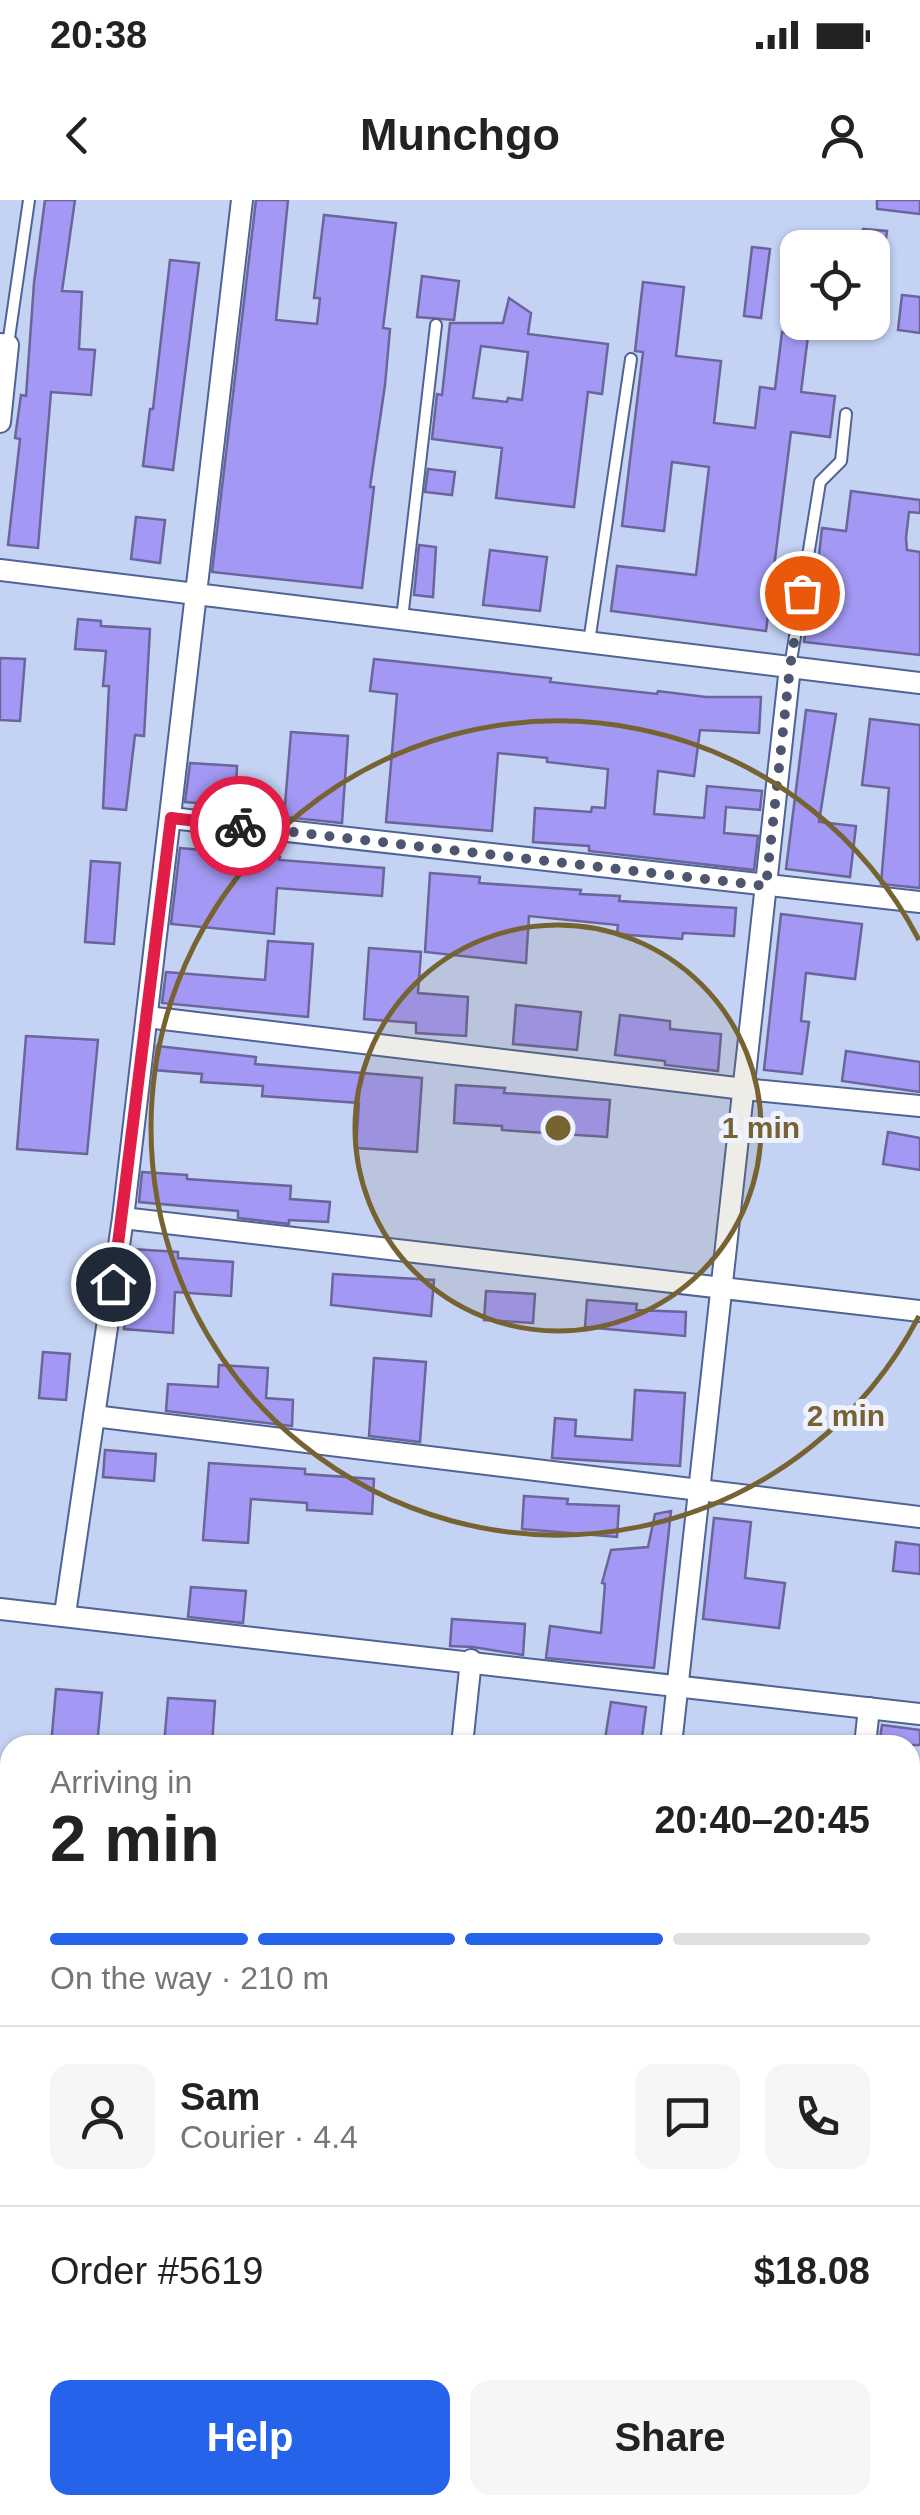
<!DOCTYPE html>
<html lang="en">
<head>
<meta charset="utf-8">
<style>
  :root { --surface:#fff; --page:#f6f6f6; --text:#222; --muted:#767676; --line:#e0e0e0; --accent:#2563eb }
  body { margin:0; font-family:Arial,sans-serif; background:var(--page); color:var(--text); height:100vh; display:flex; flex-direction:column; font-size:38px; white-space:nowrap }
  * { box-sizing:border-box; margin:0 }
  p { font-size:32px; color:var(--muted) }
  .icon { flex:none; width:55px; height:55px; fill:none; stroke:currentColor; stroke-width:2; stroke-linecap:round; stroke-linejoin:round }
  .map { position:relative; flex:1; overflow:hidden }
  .details { position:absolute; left:0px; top:1535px; width:920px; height:780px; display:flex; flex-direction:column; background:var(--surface); border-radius:30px 30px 0 0; box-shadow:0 2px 8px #0004 }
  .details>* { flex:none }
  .tools { position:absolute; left:780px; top:30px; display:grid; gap:20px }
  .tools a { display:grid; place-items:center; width:110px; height:110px; border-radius:20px; background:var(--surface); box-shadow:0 2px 8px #0004; font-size:50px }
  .pin { position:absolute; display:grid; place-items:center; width:85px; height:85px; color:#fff; margin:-42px; border:5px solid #fff; border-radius:50%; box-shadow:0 2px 10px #0007 }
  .courier { position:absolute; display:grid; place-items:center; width:100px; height:100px; margin:-50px; border:8px solid #e11d48; border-radius:50%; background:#fff; color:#222; box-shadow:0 2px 12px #0007 }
  .head em { font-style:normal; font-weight:600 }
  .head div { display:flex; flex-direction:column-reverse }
  .head { display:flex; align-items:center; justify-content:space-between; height:170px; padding:0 50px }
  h1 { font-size:65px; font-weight:600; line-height:75px }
  .bar { display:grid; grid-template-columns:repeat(4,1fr); gap:15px 10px; align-content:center; height:120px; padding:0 50px }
  .bar i { height:12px; border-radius:8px; background:var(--line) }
  .bar .active { background:var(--accent) }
  .bar p { grid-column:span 4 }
  .line { display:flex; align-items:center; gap:25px; padding:0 50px; border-top:2px solid var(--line) }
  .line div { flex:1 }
  .round { display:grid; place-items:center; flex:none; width:105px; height:105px; border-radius:20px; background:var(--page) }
  .primary-button { display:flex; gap:20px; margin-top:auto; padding:20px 50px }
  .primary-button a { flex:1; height:115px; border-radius:20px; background:var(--accent); color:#fff; font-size:40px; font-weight:600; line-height:115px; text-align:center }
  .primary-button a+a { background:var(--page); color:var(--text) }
  .status { display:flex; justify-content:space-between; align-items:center; height:70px; padding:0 50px; background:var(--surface); direction:ltr }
  .status svg { height:28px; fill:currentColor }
  header { display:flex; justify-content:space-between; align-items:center; height:130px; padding:0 50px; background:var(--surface); font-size:45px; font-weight:600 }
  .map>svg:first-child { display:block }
  .building { fill:#a399f5; stroke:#6a659a; stroke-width:2.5; fill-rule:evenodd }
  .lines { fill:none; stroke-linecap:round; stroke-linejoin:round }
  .service-casing { stroke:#506395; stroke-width:14 }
  .minor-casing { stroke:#506395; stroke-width:24 }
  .service { stroke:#fff; stroke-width:10 }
  .minor { stroke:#fff; stroke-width:20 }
  .done { stroke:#4c566f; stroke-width:10; stroke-dasharray:0 18 }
  .route { stroke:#e11d48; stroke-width:12 }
  .ring { fill:none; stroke:#776332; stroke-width:5 }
  .centre { fill:#776332; stroke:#eef3ff; stroke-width:5 }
  .ring-label { font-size:30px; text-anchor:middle; font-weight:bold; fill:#776332; stroke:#eef3ff; stroke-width:10; stroke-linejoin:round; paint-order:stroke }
</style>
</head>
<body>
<div class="status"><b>20:38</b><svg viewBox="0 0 49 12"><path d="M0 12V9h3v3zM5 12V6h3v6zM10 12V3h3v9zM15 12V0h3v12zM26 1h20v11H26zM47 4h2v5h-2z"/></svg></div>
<header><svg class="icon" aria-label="back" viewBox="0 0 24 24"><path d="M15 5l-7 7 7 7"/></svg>Munchgo<svg class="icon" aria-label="person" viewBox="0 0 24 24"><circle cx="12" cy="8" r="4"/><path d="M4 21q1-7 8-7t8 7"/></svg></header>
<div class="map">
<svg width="920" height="2315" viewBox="0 0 920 2315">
  <rect width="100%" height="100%" fill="#c4d2f4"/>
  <g class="building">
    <polygon points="45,0 75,0 62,91 82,92 79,149 95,150 91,195 51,192 38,348 8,345 20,239 15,238 21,195 26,196 34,83"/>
    <polygon points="256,0 288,0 276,120 317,124 320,98 314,98 324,15 396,23 383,128 390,129 385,185 370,287 374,287 362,388 212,372"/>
    <polygon points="877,0 920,0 920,14 877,9"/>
    <polygon points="863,29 887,31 881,74 872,74 872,48 861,48"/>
    <polygon points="752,47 770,49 761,118 744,116"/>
    <polygon points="170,60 199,63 173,270 143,266 150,209 153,209"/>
    <polygon points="422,76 459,81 454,120 417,117"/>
    <polygon points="643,82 684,87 676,156 721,161 714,223 755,228 760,187 775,189 782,132 808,136 801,192 835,196 830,237 791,232 766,431 611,411 617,366 696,375 709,267 672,262 664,331 622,326 643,152 635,151"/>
    <polygon points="902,95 920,97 920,133 898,130"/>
    <path d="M509 98 531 113 528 134 608 144 602 194 588 192 574 307 496 298 502 248 432 239 437 194 442 195 450 123H503ZM481 146 528 152 522 200 508 198 507 202 473 198Z"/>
    <polygon points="428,269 455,272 452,295 425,292"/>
    <polygon points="851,291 920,300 920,313 909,312 906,338 907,350 920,352 920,455 804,442 811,391 815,392 822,328 846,331"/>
    <polygon points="136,317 165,320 160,363 131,359"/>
    <polygon points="419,345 436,347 433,397 414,395"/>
    <polygon points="490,350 547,357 540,411 483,405"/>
    <polygon points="78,419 101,421 101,426 150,429 144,536 135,535 126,610 103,608 109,486 103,486 106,451 75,449"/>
    <polygon points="0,458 25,459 20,521 0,520"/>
    <polygon points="374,459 551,478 550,482 657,494 658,491 706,497 761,497 759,533 700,530 694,576 658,571 654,614 704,618 707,586 762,591 760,610 726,607 724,633 758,636 754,670 589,651 589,646 533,642 535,608 591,612 592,607 605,608 608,569 547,562 547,558 498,553 492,631 386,622 397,494 370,491"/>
    <polygon points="806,510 836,514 819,622 856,626 850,677 786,669"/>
    <polygon points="870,519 920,525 920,688 881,684 889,588 862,585"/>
    <polygon points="291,532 348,536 342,623 284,617"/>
    <polygon points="190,563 237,566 235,606 185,602"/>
    <polygon points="180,648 280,657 279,660 384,668 382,696 277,688 274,734 171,724"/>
    <polygon points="91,661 120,663 114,744 85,742"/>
    <polygon points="430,673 480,677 479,683 581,690 580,694 620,696 619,701 736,708 734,736 683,733 682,739 617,734 618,725 529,716 526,763 425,752"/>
    <polygon points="781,714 862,724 855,779 806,773 801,821 809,822 802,874 764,870"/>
    <polygon points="268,741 313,744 308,817 162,803 166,772 265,780"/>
    <polygon points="369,748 421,752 418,793 468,797 466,836 416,833 416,823 364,819"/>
    <polygon points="516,805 581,812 577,850 513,844"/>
    <polygon points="620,815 670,821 670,829 721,834 718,871 665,865 665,861 615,855"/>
    <polygon points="26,836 98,840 87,954 17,949"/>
    <polygon points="157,846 256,857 255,864 422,878 417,952 356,948 359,903 262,896 263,886 201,882 202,874 154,870"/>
    <polygon points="846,851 920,862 920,892 842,881"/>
    <polygon points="456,885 505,888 504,893 610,900 607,937 502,930 502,926 454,923"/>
    <polygon points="888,932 920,938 920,970 883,964"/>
    <polygon points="142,972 187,975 187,979 291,986 290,999 330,1002 328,1022 289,1020 289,1024 238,1018 238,1011 139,1002"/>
    <polygon points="132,1049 178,1052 178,1058 233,1062 231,1096 175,1092 173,1133 124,1129"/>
    <polygon points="333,1074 434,1080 431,1116 331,1105"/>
    <polygon points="486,1091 535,1094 533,1123 484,1120"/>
    <polygon points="587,1100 637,1104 636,1110 686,1112 685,1136 585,1127"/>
    <polygon points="43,1152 70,1154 66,1200 39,1198"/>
    <polygon points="374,1158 426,1162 420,1242 369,1236"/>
    <polygon points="219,1165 268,1168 266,1198 293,1200 292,1226 166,1211 168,1184 218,1187"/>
    <polygon points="635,1190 685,1193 680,1266 552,1258 555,1218 576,1220 575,1236 632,1240"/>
    <polygon points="105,1250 156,1254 154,1281 103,1277"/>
    <polygon points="209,1263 305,1269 305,1274 374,1279 372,1314 307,1310 307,1303 251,1299 248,1343 203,1340"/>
    <polygon points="524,1296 568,1299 567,1304 619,1306 617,1337 522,1329"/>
    <polygon points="671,1311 654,1468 546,1458 550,1426 601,1433 605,1384 602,1383 611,1350 648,1347 655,1314"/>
    <polygon points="714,1318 751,1322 745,1378 785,1383 779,1428 703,1419"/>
    <polygon points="896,1342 920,1345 920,1374 893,1371"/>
    <polygon points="191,1387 246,1391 243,1423 188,1417"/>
    <polygon points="452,1419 525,1424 523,1455 473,1447 450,1446"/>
    <polygon points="56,1489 102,1493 97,1545 51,1545"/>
    <polygon points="168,1498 215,1501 212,1545 164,1545"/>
    <polygon points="611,1502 646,1507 641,1545 604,1545"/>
    <polygon points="882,1525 920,1530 920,1545 879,1545"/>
  </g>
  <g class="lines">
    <defs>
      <g id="service">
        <polyline points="8,145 29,0"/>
        <polyline points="402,419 436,125"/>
        <polyline points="589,442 631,159"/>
        <polyline points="790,467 820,282 841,261 846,214"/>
        <polyline points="0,2292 10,2293"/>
        <polyline points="136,2305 237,2315"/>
      </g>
      <g id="minor">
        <polyline points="0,144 8,145 0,222"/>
        <polyline points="0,370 920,483"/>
        <polyline points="171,618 920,702"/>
        <polyline points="147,817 744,889 920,906"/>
        <polyline points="123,1018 920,1111"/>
        <polyline points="94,1216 920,1317"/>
        <polyline points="0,1409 920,1514"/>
        <polyline points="65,1414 123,1018 242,0"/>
        <polyline points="462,1545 471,1460"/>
        <polyline points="671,1545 790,467"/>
        <polyline points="865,1545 869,1508"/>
        <polyline points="0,2089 10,2090"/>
        <polyline points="910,2183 920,2183"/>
        <polyline points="577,2315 578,2305"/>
      </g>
    </defs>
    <use href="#service" class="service-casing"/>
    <use href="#minor" class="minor-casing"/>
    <use href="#service" class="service"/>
    <use href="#minor" class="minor"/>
  </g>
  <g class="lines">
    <polyline class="done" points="240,626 766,686 790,467 802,393"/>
    <polyline class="route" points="113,1084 171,618 240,626"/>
  </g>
  <circle cx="558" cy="928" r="203" fill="#776332" fill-opacity=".12"/>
  <g class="ring">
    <circle cx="558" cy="928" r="203"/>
    <path d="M919 1116A407 407 0 1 1 919 740"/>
  </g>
  <circle cx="558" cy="928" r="15" class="centre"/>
  <g class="ring-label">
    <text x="761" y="938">1 min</text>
    <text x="846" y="1226">2 min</text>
  </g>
</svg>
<div class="tools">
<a><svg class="icon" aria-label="locate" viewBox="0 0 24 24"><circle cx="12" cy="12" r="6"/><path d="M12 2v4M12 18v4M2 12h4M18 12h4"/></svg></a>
</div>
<div class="pin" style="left:802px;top:393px;background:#ea580c"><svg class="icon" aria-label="bag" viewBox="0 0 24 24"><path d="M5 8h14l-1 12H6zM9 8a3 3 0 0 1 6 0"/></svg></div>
<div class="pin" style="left:113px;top:1084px;background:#1f2937"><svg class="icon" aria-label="home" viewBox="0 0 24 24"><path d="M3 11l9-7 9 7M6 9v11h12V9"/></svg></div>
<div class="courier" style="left:240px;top:626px"><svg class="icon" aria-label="bike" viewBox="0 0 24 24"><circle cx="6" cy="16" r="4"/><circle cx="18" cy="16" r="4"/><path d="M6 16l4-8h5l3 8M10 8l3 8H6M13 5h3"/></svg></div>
<section class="details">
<div class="head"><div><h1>2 min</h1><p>Arriving in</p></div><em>20:40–20:45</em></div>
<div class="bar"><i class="active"></i><i class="active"></i><i class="active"></i><i></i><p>On the way · 210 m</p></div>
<div class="line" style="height:180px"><a class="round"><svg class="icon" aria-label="person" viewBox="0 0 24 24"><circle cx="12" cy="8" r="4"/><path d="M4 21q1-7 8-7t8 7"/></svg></a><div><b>Sam</b><p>Courier · 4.4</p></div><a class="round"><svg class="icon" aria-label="chat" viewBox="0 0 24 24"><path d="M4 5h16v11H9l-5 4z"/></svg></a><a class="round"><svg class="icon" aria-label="phone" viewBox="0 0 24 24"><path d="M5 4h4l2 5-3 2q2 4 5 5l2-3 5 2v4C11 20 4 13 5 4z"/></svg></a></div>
<div class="line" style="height:130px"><div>Order #5619</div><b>$18.08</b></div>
<div class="primary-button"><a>Help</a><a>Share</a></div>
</section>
</div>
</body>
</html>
